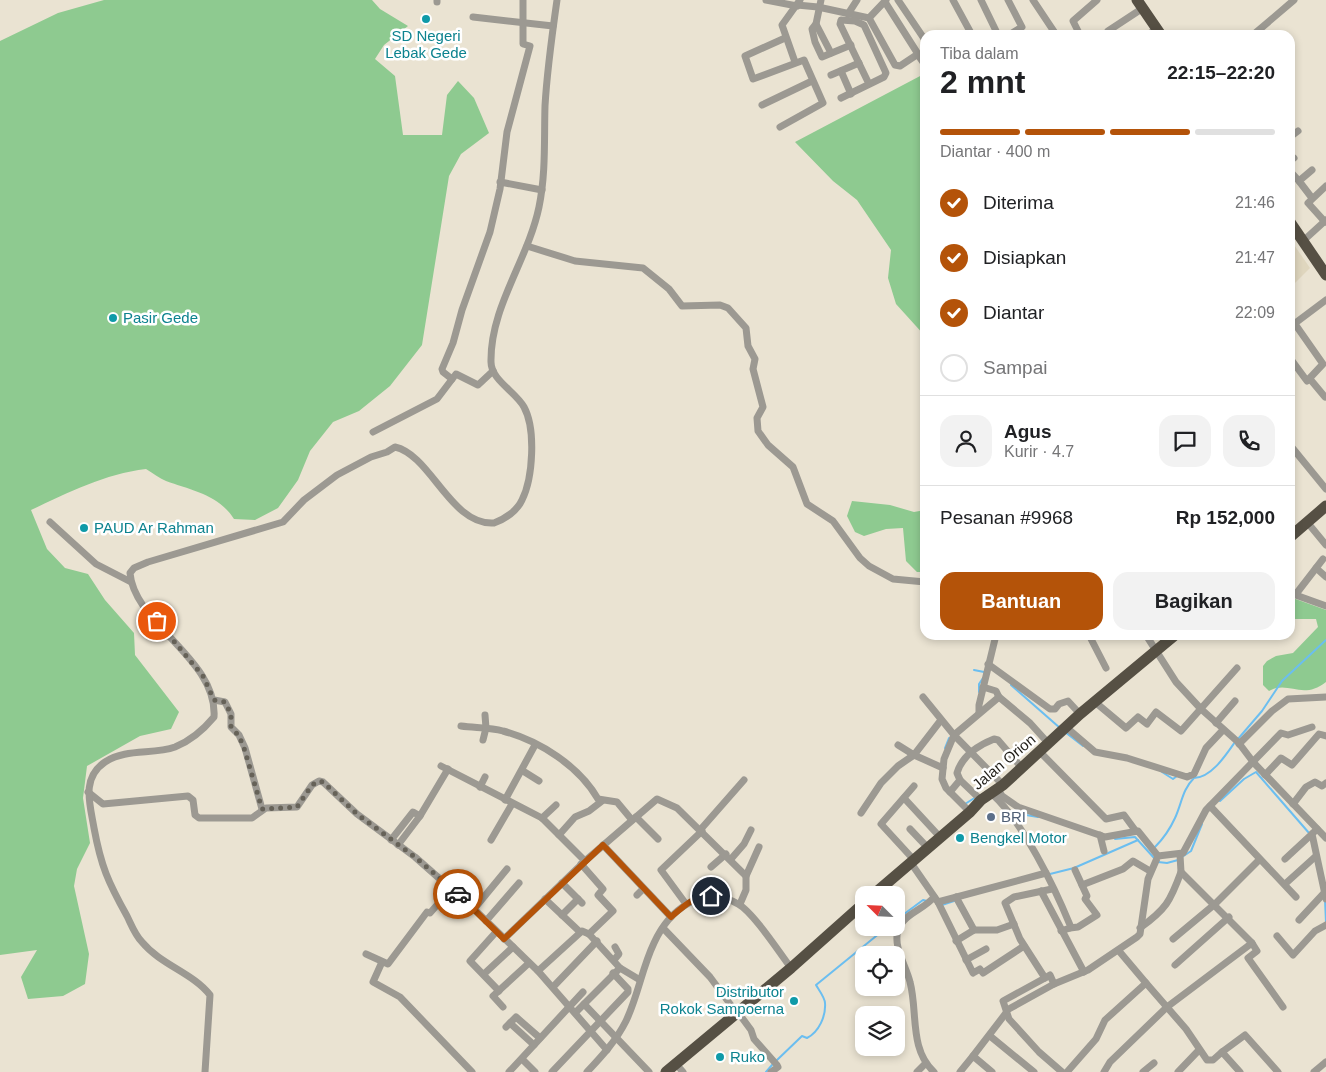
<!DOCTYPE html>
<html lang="id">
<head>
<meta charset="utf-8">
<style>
  :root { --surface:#fff; --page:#f2f2f2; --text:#202124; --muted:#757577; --line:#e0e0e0; --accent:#b45309 }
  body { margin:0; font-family:Arial,sans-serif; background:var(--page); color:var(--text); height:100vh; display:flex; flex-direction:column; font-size:19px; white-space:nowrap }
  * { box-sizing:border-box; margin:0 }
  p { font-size:16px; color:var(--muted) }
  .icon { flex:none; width:28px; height:28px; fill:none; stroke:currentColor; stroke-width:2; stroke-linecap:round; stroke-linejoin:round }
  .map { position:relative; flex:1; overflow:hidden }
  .drawer { position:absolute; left:920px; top:30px; width:375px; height:610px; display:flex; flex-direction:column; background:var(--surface); border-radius:15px; box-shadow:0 2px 8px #0003 }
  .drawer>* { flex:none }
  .needle { width:32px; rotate:294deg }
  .fabs { position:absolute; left:855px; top:886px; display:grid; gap:10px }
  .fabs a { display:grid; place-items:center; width:50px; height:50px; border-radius:10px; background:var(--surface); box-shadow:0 2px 8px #0003; font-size:25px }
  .pin { position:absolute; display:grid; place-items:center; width:42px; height:42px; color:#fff; margin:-21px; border:2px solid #fff; border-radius:50%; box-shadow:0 1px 5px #0007 }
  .courier { position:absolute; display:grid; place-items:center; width:50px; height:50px; margin:-25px; border:4px solid #b45309; border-radius:50%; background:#fff; color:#222; box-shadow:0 1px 6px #0007 }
  .headline em { font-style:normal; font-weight:700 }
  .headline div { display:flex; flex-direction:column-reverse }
  .headline { display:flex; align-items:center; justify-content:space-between; height:85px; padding:0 20px }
  h1 { font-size:32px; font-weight:700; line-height:38px }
  .bar { display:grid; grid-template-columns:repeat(4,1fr); gap:8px 5px; align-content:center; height:60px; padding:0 20px }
  .bar i { height:6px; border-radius:4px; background:var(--line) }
  .bar .active { background:var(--accent) }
  .bar p { grid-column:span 4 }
  .line { display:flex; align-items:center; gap:12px; padding:0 20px; border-top:1px solid var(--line) }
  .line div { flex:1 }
  .round { display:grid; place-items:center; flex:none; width:52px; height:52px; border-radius:15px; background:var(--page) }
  ol { padding:0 20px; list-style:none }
  li { display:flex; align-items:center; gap:15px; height:55px }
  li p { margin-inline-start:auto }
  li .icon { padding:5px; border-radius:50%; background:var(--accent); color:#fff; stroke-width:4 }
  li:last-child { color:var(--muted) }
  li i { width:28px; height:28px; border:2px solid var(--line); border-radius:50% }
  .action { display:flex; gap:10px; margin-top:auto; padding:10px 20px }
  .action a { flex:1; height:58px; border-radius:15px; background:var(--accent); color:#fff; font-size:20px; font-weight:700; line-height:58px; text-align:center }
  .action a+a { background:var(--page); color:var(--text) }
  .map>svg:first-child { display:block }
  .built { fill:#dfd6be }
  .green { fill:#8eca90 }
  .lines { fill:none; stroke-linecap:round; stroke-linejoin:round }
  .stream { stroke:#6bbef0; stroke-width:2 }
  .minor { stroke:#9c9992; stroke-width:7 }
  .trunk { stroke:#565044; stroke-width:11 }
  .done { stroke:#666258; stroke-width:5; stroke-dasharray:0 9 }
  .route { stroke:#b45309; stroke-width:6 }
  .culture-dot { fill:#0f9aa8; stroke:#fff; stroke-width:2 }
  .service-dot { fill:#5c6f8a; stroke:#fff; stroke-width:2 }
  .labels { text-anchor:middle; stroke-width:5; stroke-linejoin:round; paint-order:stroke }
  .culture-label { font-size:15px; fill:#0d838f; stroke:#fff; text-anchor:start }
  .street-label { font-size:15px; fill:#1f1c16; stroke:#fff }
  .service-label { font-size:15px; fill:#4e5e75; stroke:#fff; text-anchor:start }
</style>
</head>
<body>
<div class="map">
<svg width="1326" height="1072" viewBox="0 0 1326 1072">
  <rect width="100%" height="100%" fill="#eae3d2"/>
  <polygon class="built" points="1290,239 1310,268 1290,288"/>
  <g class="green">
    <path d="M104 0H372L380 9 408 26 384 45 375 59 395 76 403 135H442L447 95 458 81 474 98 489 133 461 154 449 176 422 345 390 386 359 411 333 422 310 451 298 480 278 508 255 520 234 519C219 495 191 490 166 481 159 478 153 473 146 469 105 474 69 492 31 510L47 549 65 568 88 574 105 600 134 633 135 655 179 712 171 729 140 736 87 766 83 798 90 843 77 869 74 886 89 954 85 984 63 996 28 999 21 977 37 950 0 955V41L58 13Z"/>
    <polygon points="922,75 925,91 925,336 896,304 888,278 891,250 857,200 833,181 795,142"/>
    <polygon points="852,501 890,505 914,512 925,510 925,572 917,572 906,561 903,528 886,529 864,536 855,532 847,516"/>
    <path d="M1290 597 1326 610V682C1302 701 1289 680 1269 691L1263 685V666L1267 661 1276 656 1293 653 1318 627 1316 619H1290Z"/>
  </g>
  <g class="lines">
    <g class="stream">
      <polyline points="974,670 984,672"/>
      <polyline points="1011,685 1060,728"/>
      <polyline points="979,692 979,684 983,678"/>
      <polyline points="1065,732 1083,746"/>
      <polyline points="1238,739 1262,711 1282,681 1326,640"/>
      <polyline points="945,748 949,738"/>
      <polyline points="1162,772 1173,779 1177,776"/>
      <polyline points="1220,801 1244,779 1256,772 1309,833"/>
      <polyline points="965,804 976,797"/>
      <polyline points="1017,810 1026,815 1038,817"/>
      <polyline points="1115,839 1135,837 1155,859"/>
      <path d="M1155 847C1163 839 1170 829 1175 818 1182 803 1182 790 1194 778 1211 778 1226 755 1235 742"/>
      <polyline points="1182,857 1191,851 1202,824"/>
      <polyline points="1158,862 1167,863 1178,860"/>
      <polyline points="1050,874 1074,868 1138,840"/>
      <polyline points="1325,900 1326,923"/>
      <polyline points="942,905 957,900"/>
      <polyline points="896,920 923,900 927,901"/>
      <path d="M776 1061 802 1036 807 1038C819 1032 826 1016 825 1003 825 998 819 990 816 985L886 928"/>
      <polyline points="766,1072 772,1065"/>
    </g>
    <g class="minor">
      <polyline points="766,0 797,6"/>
      <polyline points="821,0 816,24 831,53"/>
      <polyline points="898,0 925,40"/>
      <polyline points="953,0 972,35"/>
      <polyline points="981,0 998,35"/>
      <polyline points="1008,0 1022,27 1009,35"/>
      <polyline points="1033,0 1055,33"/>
      <polyline points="437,2 437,0"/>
      <polyline points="797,5 818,7 869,18 895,65 900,66 918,54 885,2"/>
      <polyline points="848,14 857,0"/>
      <polyline points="473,17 553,26"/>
      <polyline points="869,18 886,0"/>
      <polyline points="816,24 812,29 815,42 822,57 851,45"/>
      <polyline points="1108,31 1143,8"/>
      <polyline points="1080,35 1073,21 1097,0"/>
      <polyline points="1148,35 1157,28"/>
      <polyline points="1253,35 1294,0"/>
      <polyline points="918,55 925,65"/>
      <polyline points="795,62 782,25 800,0"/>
      <polyline points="841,71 851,94"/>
      <polyline points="831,75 859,63"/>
      <polyline points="841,98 884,77 886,73 864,25 855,21 841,20 840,24 869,84"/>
      <polyline points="762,105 812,81"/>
      <polyline points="780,127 823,103 804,60 753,79 745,56 785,38"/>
      <polyline points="1290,137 1298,131"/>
      <polyline points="1290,161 1294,158"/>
      <polyline points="1312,170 1299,181 1312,198"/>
      <polyline points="1290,171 1299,181"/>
      <polyline points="500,182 542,190"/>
      <polyline points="1325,222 1308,203 1326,186"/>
      <polyline points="1303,241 1326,220"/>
      <polyline points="527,246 575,261 643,268 669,289 682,306 720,305 728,308 746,328 748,346 755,359 753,369 763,407 757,418 758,431 768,445 793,467 807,504 833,521 860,558 869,566 893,579 925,582"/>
      <polyline points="1290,327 1326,300"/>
      <polyline points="1290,358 1307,381 1323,364 1295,324"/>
      <polyline points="452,379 443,372 442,369 453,343 462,310 490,232 500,189 507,132 530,46 523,44 523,0"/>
      <polyline points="1310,379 1325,397"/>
      <polyline points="373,432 437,399 456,374 478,385 493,371"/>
      <polyline points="1290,445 1326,489"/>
      <polyline points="50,522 96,564 131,582"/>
      <polyline points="1307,522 1326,545"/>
      <polyline points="1316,568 1326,577"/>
      <polyline points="1290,593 1326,606"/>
      <polyline points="1296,594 1323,559"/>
      <polyline points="1089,635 1106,668"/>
      <polyline points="1146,635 1176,682 1201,709 1238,742 1254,763 1326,838"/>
      <polyline points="988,664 1050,709 1055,709 1059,704 1068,701 1080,714"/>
      <polyline points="983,687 996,691 999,697 1030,723 1049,744"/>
      <polyline points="923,697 954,735 1003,785"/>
      <polyline points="214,700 225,702 231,714 231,727 239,735 245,748 262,809"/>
      <polyline points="1095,702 1126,728 1138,717 1147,724 1156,712 1181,731 1237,668"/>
      <polyline points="979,713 979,705 996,635"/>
      <polyline points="1216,723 1235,701"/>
      <path d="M461 726C475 728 490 727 503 731 540 741 579 766 598 799L617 802 632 820"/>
      <polyline points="1067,728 1095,752 1127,758 1187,777 1194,774 1206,748 1223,730"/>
      <polyline points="483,740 486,728 485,715"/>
      <polyline points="1239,744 1272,711 1288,699 1326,697"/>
      <polyline points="898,745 914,755 943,768"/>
      <polyline points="1040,752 1106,819 1124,815 1135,830"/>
      <polyline points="441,766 542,818 585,861"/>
      <polyline points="523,771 539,781"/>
      <polyline points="1265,775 1281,758 1292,765 1319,734 1326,736"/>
      <polyline points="914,786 881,824 914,860"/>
      <polyline points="480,787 485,777"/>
      <polyline points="998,789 1002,796 1018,807 1105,837 1138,831 1158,856"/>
      <polyline points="88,792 103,804 188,796 193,800 195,815 199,818 252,818 266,808 297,807 312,785 319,781 323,782 357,814 415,857 474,909 538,971 607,1050"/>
      <polyline points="950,792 960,780"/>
      <path d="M992 794C1023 822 1054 886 1070 925V928L1061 931"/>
      <polyline points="904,798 940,837"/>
      <polyline points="505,800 535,745"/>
      <path d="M981 800 960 780 957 773C962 756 979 745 994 739L998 740 1022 768"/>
      <polyline points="1293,804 1306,787 1315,782 1322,786 1326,783"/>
      <polyline points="1210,806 1296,897"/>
      <polyline points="970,812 946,788 942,779 944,759 954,735 999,697"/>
      <polyline points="861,813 881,783 898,766 914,755 941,720"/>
      <polyline points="636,817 658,839"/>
      <polyline points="542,818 556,805"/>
      <polyline points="701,829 744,780"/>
      <polyline points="910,829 928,848"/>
      <polyline points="1317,829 1312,834 1326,899"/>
      <polyline points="559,835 575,817 589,811 602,801"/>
      <polyline points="1100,835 1104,851"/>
      <polyline points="391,840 413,812 420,816 448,769"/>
      <polyline points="491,840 512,804"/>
      <polyline points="398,845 420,816"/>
      <polyline points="603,845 671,917"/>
      <polyline points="1180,855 1181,872 1252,943 1257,951 1248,958 1283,1007"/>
      <polyline points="731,859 744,844 751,830"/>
      <polyline points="1285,859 1312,834"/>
      <polyline points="911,863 938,902 973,973 980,969 983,973 1024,946"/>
      <polyline points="581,864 603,889 598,895 613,911 589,934"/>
      <polyline points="711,867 726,854"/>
      <polyline points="746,876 759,847"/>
      <polyline points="562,883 582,903"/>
      <polyline points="1285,884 1316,856"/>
      <polyline points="1082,885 1123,869 1133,861 1150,871"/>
      <polyline points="1052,889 1014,897 1005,903 1020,939 1045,978 1050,975 1054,984"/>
      <polyline points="1041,891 1084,972"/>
      <polyline points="637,895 643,889"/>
      <polyline points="956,897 974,930"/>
      <polyline points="545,899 580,932"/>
      <polyline points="938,902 1046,873"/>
      <polyline points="686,904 661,870 702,831"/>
      <polyline points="474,909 507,869"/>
      <polyline points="562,915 578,899"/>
      <polyline points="1299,920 1326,891"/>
      <polyline points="486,921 519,883"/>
      <polyline points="663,928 710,977 736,1012"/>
      <polyline points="1070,928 1078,927 1097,915 1085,899 1087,896 1075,870"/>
      <path d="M1140 928C1166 909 1170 902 1181 872"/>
      <polyline points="496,932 470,961 499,991"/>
      <polyline points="1277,936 1293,955 1315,931 1326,925"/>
      <polyline points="504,939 585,861 657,799 677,808 746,876 746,890 740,904"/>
      <polyline points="1173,939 1215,904 1259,860"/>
      <polyline points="956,941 974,930 997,930 1014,924"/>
      <polyline points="1119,951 1146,983"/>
      <polyline points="366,954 388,964 427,912 430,913 452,888"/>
      <polyline points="614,960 619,954 615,947"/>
      <polyline points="966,960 986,949"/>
      <polyline points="382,962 373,982 400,997 472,1072"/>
      <polyline points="1175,965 1229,917"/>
      <polyline points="538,971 582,931 589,934 620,968"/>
      <polyline points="485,973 513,947"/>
      <polyline points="1045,978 1003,1001 1009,1019 1039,1052 1062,1072"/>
      <polyline points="553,987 597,941"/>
      <polyline points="584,1004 649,1072"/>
      <polyline points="503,1007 493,996 529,963"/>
      <polyline points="1007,1010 1054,984 1088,970 1137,937 1140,934 1148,879 1158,856 1183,853 1206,810 1281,733 1288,735 1312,727"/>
      <polyline points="737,1011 751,1030 754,1039 777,1065 778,1067 771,1072"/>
      <polyline points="576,1012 620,968 640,980"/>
      <polyline points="510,1023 534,1045"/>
      <polyline points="506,1027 516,1017 540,1038"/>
      <polyline points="990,1036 1034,1072"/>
      <polyline points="1222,1052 1245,1035 1278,1072"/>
      <polyline points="973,1056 1006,1013"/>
      <polyline points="522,1059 535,1072"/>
      <polyline points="676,1064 683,1072"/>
      <path d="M205 1072 210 995C193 973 161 965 142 942 135 935 131 924 127 916 108 882 101 866 94 828 90 804 81 778 105 762 126 748 153 755 175 747 190 741 204 729 214 717 218 659 134 624 130 573L134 568 148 562 283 522 304 500 337 475 371 457 387 452 395 447C431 455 451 526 494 523 505 519 517 511 522 500 533 478 536 429 524 407 516 392 491 380 491 362 490 307 528 260 539 207 546 173 544 140 545 106 547 70 552 35 557 0"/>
      <polyline points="509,1072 583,992"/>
      <polyline points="552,1072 628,992 628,989 613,973"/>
      <path d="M587 1072C602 1056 616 1041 626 1021 638 996 642 968 654 943 669 910 703 883 738 904 753 912 779 952 791 968"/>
      <polyline points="917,1072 925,1064"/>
      <path d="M934 1072C909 1049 918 1012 910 982 906 965 893 948 898 930 903 914 925 909 934 897"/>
      <polyline points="960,1072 973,1056 992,1072"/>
      <polyline points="1067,1072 1096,1039 1105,1020 1146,983 1186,1029 1207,1060 1213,1060 1222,1052 1240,1072"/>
      <polyline points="1104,1072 1110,1062 1167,1007 1252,943"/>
      <polyline points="1143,1072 1154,1063"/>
      <polyline points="1178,1072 1199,1050"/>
      <polyline points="1314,1072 1326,1062"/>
    </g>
    <g class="trunk">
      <polyline points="1137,0 1161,35"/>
      <polyline points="1290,222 1326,275"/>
      <polyline points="1290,537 1326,506"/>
      <polyline points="873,895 970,812 981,800 1003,785 1080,714 1175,635"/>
      <polyline points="666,1072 791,968 864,903"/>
    </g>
  </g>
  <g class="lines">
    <polyline class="done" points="157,621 203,676 214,700 225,702 231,714 231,727 239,736 244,748 262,809 297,807 312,785 319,781 323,782 357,814 415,857 458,894"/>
    <path class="route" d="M458 894 504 939 603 845 671 917C684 906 693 896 711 896"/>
  </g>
  <g class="culture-dot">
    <circle cx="426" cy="19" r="5"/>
    <circle cx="113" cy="318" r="5"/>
    <circle cx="84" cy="528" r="5"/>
    <circle cx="960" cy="838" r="5"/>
    <circle cx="794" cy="1001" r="5"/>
    <circle cx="720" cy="1057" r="5"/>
  </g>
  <circle class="service-dot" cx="991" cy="817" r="5"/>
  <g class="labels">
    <g class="culture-label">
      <text x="426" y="41" text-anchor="middle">SD Negeri<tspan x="426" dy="17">Lebak Gede</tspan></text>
      <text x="123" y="323">Pasir Gede</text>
      <text x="94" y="533">PAUD Ar Rahman</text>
      <text x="970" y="843">Bengkel Motor</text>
      <text x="784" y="997" text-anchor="end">Distributor<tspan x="784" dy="17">Rokok Sampoerna</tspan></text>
      <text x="730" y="1062">Ruko</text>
    </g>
    <g class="street-label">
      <text transform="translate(1004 762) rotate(-40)" y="5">Jalan Orion</text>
    </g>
    <g class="service-label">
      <text x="1001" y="822">BRI</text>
    </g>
  </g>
</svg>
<div class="fabs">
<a><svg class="needle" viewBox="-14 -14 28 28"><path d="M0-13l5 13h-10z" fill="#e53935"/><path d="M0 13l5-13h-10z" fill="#757577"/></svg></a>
<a><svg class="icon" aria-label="locate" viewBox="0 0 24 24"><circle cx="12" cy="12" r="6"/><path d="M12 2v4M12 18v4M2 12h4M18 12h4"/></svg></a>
<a><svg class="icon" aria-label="layers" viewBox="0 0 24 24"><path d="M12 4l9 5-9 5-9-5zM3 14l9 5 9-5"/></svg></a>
</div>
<div class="pin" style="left:157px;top:621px;background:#ea580c"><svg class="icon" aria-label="bag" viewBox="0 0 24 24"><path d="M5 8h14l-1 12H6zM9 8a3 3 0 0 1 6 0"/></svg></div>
<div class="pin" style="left:711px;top:896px;background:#1f2937"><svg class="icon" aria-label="home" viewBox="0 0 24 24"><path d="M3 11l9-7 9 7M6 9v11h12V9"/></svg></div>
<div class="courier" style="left:458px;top:894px"><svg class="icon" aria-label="car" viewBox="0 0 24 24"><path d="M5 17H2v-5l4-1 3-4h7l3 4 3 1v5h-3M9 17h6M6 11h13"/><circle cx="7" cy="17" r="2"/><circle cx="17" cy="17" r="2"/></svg></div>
<section class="drawer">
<div class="headline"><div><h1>2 mnt</h1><p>Tiba dalam</p></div><em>22:15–22:20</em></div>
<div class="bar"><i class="active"></i><i class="active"></i><i class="active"></i><i></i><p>Diantar · 400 m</p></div>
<ol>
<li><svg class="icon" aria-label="check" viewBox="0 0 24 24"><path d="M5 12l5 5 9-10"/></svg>Diterima<p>21:46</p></li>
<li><svg class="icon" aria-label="check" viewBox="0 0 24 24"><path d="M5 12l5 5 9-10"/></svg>Disiapkan<p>21:47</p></li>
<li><svg class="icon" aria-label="check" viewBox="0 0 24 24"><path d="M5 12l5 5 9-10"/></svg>Diantar<p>22:09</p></li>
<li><i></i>Sampai</li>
</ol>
<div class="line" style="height:90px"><a class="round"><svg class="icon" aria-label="person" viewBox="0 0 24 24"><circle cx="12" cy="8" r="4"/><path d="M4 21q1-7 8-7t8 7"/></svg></a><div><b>Agus</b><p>Kurir · 4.7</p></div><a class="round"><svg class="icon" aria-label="chat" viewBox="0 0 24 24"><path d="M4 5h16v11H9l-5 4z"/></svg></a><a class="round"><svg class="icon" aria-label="phone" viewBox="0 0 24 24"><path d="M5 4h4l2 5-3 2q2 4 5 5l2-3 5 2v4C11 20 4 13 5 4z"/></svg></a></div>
<div class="line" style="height:65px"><div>Pesanan #9968</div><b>Rp 152,000</b></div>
<div class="action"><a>Bantuan</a><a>Bagikan</a></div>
</section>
</div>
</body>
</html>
